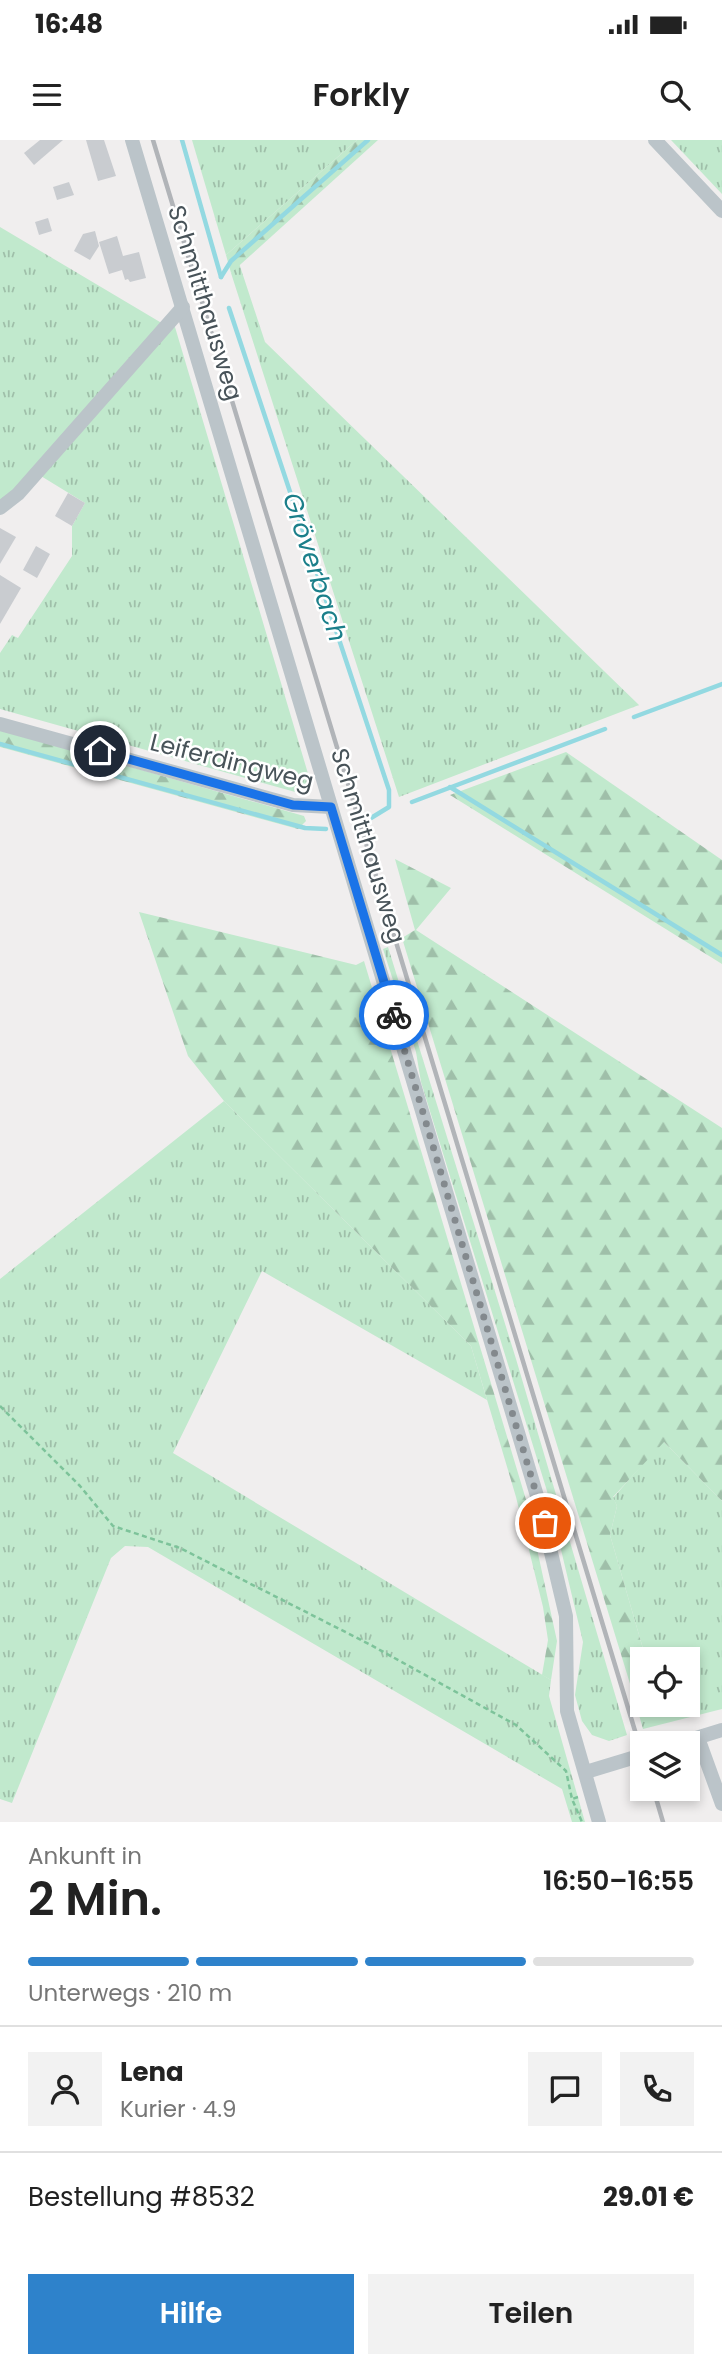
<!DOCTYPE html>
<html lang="de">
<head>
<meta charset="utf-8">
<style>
  :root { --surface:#fff; --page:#f2f2f2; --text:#222; --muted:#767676; --line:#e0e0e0; --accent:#2e82cb }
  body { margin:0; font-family:Poppins,sans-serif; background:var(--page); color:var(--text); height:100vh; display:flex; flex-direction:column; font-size:26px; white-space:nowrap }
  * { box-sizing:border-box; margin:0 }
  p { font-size:23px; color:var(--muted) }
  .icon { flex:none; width:38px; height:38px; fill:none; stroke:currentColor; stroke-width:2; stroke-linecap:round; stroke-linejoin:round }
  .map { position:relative; height:1682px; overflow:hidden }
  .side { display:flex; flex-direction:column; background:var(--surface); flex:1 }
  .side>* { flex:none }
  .controls { position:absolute; left:630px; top:1507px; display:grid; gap:14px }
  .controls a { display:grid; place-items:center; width:70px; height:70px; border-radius:0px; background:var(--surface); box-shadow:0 4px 10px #0003; font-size:35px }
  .pin { position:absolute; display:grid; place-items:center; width:60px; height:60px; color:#fff; margin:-30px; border:4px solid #fff; border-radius:50%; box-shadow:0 2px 7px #0007 }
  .courier { position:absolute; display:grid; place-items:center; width:70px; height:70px; margin:-35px; border:5px solid #1a73e8; border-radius:50%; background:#fff; color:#222; box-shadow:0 2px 9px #0007 }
  .summary em { font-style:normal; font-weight:600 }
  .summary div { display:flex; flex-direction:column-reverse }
  .summary { display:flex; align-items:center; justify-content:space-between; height:119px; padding:0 28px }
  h1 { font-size:46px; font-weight:600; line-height:52px }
  .bar { display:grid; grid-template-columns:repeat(4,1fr); gap:10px 7px; align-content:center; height:84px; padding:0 28px }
  .bar i { height:9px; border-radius:5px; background:var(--line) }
  .bar .on { background:var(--accent) }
  .bar p { grid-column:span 4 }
  .line { display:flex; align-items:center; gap:18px; padding:0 28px; border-top:2px solid var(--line) }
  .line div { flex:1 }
  .round { display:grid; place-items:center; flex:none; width:74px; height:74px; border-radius:0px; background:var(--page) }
  .button { display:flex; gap:14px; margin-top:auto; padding:14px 28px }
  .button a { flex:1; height:80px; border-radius:0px; background:var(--accent); color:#fff; font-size:28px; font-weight:600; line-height:80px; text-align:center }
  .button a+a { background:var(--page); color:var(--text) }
  .status { display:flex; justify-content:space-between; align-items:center; height:49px; padding:0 35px; background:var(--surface); direction:ltr }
  .status svg { height:19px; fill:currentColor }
  header { display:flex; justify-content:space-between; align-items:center; height:91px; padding:0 28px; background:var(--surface); font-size:32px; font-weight:600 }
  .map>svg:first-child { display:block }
  .grass { fill:url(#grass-tufts) }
  .forest { fill:url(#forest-firs) }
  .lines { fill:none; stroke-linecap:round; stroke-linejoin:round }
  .stream { stroke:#93d9e1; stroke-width:4.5 }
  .building { fill:#c9ccd0 }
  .path { stroke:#7dc39a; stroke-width:2.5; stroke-dasharray:5 3.5; stroke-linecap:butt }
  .minor { stroke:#bbc4c9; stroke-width:14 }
  .rail { stroke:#b1b4b8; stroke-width:4.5 }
  .done { stroke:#83898d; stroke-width:7; stroke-dasharray:0 12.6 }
  .route { stroke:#1a73e8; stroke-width:9 }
  .labels { text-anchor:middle; stroke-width:5; stroke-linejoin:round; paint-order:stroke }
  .street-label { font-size:24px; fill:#485359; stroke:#fff }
  .water-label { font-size:26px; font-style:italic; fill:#1b7f8a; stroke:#fff }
</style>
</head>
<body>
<div class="status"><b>16:48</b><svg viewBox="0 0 49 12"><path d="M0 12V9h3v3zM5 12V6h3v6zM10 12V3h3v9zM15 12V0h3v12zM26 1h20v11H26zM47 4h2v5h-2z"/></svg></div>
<header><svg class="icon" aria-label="menu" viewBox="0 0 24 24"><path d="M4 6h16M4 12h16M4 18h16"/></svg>Forkly<svg class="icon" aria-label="search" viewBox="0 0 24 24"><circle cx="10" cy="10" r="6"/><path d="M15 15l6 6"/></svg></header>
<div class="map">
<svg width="722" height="1682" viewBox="0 0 722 1682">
  <defs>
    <pattern id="grass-tufts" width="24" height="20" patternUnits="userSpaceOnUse" patternTransform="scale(1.75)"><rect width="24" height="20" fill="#c1e9cd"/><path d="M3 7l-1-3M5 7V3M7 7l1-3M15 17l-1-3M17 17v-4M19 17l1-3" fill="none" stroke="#9fbfa9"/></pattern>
    <pattern id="forest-firs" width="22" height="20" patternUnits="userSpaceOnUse" patternTransform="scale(1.75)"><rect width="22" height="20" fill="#c1e9cd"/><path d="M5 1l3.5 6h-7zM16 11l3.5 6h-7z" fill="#9fbfa9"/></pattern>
  </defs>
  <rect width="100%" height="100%" fill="#f0eeee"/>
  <g class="grass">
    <polygon points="192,0 357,0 226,115"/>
    <polygon points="671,0 722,0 722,54"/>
    <polygon points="0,87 165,185 172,177 312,647 306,655 0,569 0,513 12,495 18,498 72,416 72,386 85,363 36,333 0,368"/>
    <polygon points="239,123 265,202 639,565 399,657 231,133"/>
    <polygon points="388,807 516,1219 627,1595 609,1601 592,1595 582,1581 575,1555 583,1502 547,1351 421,942 416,912 383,809"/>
    <polygon points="224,961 471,1206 487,1260 262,1131 173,1313 551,1540 549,1556 585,1682 572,1682 562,1649 148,1407 125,1406 111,1418 12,1663 0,1659 0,1139"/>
    <polygon points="663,1301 722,1361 722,1569 643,1589 631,1547 642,1543 642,1564 688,1564 688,1519 646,1519 610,1395 617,1366 613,1358"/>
  </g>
  <g class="forest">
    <polygon points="357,0 378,0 231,133 226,115"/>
    <polygon points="0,590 304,676 306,681 298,689 0,607"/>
    <polygon points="566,612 722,720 722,824 450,655"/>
    <polygon points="395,719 451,748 416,790 722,988 722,1361 664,1302 613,1357 617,1366 610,1395 646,1519 642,1519 642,1543 631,1547 402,798 415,790"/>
    <polygon points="139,772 356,825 364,821 527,1363 557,1501 551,1540 542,1535 548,1500 543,1467 516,1357 471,1206 224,961 188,916"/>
  </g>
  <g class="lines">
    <g class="stream">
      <polyline points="182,0 221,137"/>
      <polyline points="221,137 231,121 368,0"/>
      <polyline points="229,168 389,650 389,667 371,678"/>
      <polyline points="634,577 722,544"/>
      <polyline points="0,604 305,688 326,689"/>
      <polyline points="450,647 722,815"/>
      <polyline points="412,662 605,589"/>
    </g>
  </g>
  <g class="building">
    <polygon points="40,0 63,0 34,25 24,13"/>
    <polygon points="86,0 104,0 116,36 98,41"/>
    <polygon points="69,42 74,55 57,60 53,47"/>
    <polygon points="48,78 52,91 39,95 35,82"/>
    <polygon points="95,91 99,106 90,120 74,111 83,94"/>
    <polygon points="117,96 123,116 139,112 146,138 130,142 128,139 125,140 122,130 109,134 99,102"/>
    <polygon points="68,353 85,363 72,386 55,376"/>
    <polygon points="0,388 16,397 0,424"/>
    <polygon points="36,406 50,414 37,438 23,430"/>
    <polygon points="0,435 21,448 0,484"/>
  </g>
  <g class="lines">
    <g class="path">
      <polyline points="0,1266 80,1346 113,1386 180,1408 369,1504 516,1585 566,1631 572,1659"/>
      <polyline points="578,1657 572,1659 582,1682"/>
    </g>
    <g class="minor">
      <polyline points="132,0 540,1366 566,1476 567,1571 599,1682"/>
      <polyline points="655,0 722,71"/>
      <polyline points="0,368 18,354 183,167"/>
      <polyline points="0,584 293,665 331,667"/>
      <polyline points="698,1598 722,1664"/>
      <polyline points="680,1603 722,1590"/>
      <polyline points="586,1632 642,1615"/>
    </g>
    <g class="rail">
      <polyline points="153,0 642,1614"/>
      <polyline points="653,1648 663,1682"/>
    </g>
  </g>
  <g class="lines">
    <polyline class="done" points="394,875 545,1383"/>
    <polyline class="route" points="100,611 293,665 331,667 394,875"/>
  </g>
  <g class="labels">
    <g class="street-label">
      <text transform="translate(205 163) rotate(73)" y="8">Schmitthausweg</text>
      <text transform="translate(232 622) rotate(14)" y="8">Leiferdingweg</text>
      <text transform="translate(368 706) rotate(73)" y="8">Schmitthausweg</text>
    </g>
    <g class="water-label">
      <text transform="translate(315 427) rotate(72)" y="9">Gröverbach</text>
    </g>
  </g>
</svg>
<div class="controls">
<a><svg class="icon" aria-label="locate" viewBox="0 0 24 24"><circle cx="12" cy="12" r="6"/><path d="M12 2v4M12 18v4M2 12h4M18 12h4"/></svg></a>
<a><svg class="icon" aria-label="layers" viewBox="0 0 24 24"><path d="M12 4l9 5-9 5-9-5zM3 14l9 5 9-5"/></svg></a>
</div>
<div class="pin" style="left:545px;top:1383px;background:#ea580c"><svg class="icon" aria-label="bag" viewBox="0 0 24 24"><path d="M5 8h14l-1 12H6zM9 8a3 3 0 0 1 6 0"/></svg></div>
<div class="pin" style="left:100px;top:611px;background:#1f2937"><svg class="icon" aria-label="home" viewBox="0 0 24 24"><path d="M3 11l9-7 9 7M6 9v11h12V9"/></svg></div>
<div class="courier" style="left:394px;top:875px"><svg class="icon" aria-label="bike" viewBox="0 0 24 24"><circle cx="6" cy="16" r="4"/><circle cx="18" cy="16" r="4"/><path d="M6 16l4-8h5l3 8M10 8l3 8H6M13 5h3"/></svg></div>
</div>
<section class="side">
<div class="summary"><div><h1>2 Min.</h1><p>Ankunft in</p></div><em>16:50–16:55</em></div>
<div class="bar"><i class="on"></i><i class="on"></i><i class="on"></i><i></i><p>Unterwegs · 210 m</p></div>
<div class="line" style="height:126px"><a class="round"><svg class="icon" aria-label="person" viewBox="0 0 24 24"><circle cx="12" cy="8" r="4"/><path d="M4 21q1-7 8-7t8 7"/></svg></a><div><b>Lena</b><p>Kurier · 4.9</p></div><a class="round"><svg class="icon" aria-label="chat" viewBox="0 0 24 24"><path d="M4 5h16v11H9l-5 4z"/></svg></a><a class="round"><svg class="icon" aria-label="phone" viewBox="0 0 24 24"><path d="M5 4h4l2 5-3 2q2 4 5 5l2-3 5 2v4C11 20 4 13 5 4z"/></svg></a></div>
<div class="line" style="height:91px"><div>Bestellung #8532</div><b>29.01 €</b></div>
<div class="button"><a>Hilfe</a><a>Teilen</a></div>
</section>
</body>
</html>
